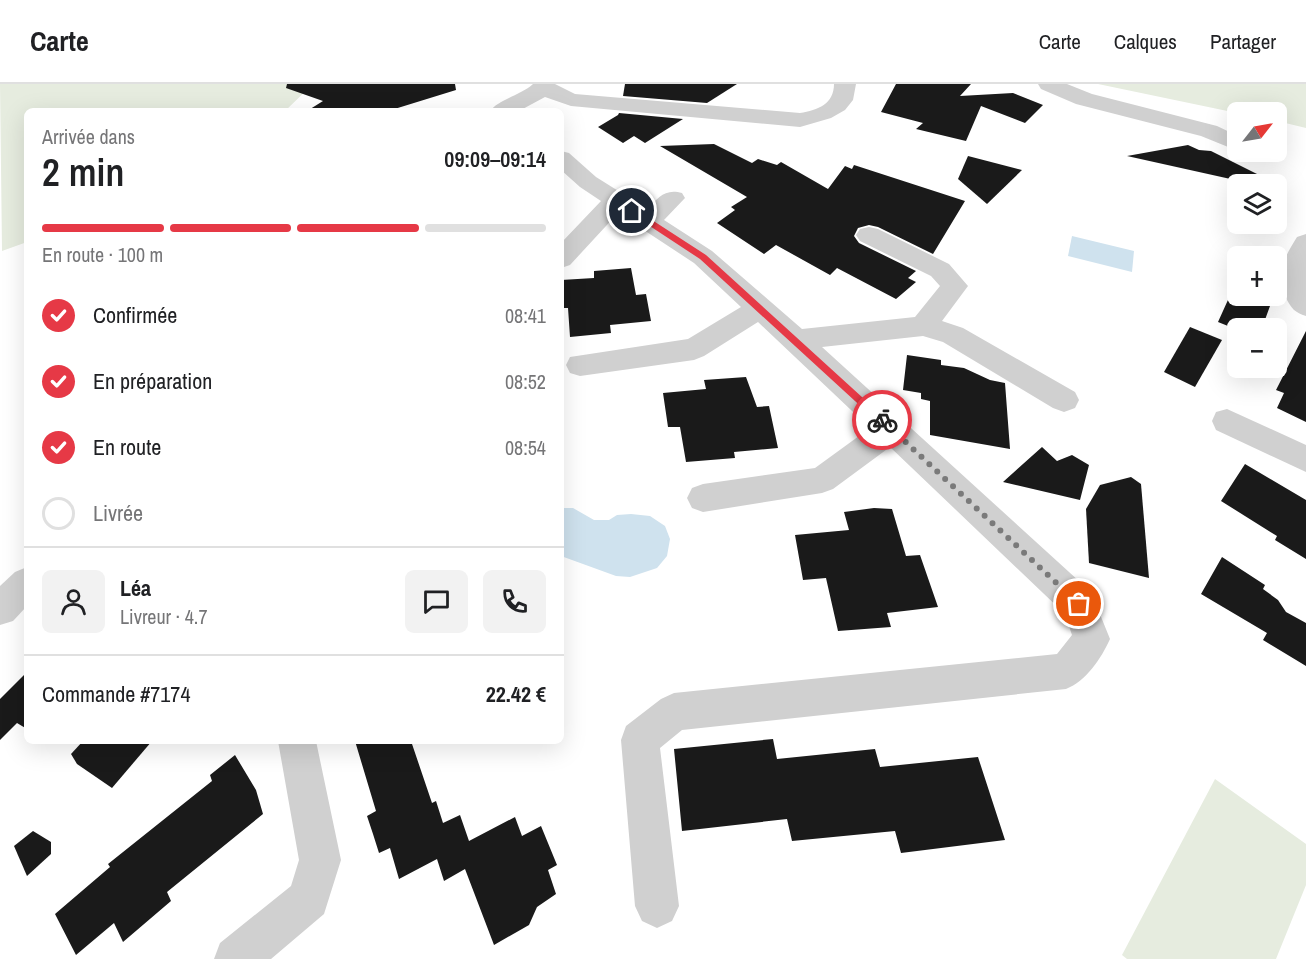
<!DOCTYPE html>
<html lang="fr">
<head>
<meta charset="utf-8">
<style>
  :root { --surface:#fff; --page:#f2f2f2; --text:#202124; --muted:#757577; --line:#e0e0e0; --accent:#e63946 }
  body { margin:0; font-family:"Archivo Narrow",sans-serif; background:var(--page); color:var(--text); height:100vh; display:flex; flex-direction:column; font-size:22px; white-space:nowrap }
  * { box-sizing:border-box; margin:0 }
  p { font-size:20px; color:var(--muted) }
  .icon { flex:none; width:33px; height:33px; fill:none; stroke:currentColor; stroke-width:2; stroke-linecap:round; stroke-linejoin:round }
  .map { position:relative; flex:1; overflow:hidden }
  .details { position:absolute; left:24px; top:24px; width:540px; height:636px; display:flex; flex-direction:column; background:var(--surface); border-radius:9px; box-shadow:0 6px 24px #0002 }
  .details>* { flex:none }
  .needle { width:39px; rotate:59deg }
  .tools { position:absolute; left:1227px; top:18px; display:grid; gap:12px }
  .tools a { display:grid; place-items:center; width:60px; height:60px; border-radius:9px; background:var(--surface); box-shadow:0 6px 24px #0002; font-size:30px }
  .pin { position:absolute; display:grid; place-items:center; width:51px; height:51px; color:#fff; margin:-26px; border:3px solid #fff; border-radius:50%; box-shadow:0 2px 6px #0007 }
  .courier { position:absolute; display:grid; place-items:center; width:60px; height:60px; margin:-30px; border:4px solid #e63946; border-radius:50%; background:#fff; color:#222; box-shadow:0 2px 8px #0007 }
  .head em { font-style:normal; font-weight:600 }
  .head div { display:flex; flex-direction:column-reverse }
  .head { display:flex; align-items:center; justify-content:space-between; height:102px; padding:0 18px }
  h1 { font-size:39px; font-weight:600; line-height:45px }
  .bar { display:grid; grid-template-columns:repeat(4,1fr); gap:9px 6px; align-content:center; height:72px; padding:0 18px }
  .bar i { height:8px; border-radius:4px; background:var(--line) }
  .bar .active { background:var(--accent) }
  .bar p { grid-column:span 4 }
  .line { display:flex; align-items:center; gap:15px; padding:0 18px; border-top:2px solid var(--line) }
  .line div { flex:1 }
  .round { display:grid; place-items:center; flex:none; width:63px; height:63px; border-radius:9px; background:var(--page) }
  ol { padding:0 18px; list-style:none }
  li { display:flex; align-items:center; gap:18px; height:66px }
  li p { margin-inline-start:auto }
  li .icon { padding:6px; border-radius:50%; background:var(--accent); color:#fff; stroke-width:4 }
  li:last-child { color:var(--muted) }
  li i { width:33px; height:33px; border:3px solid var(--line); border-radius:50% }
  header { display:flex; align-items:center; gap:36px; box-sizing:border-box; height:84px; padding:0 30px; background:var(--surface); border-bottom:2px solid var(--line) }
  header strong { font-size:28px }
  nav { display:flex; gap:33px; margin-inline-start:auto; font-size:21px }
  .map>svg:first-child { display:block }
  .green { fill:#e6ecdf }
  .water { fill:#cfe2ee }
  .building { fill:#1a1a1a }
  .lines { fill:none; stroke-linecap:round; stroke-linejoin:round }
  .minor { fill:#d0d0d0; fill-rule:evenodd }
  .route { fill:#e63946 }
  .done { stroke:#7a7a7a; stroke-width:6; stroke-dasharray:0 10.8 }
</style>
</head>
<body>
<header>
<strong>Carte</strong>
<nav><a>Carte</a><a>Calques</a><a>Partager</a></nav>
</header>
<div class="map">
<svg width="1306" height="875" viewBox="0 0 1306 875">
  <rect width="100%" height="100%" fill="#fff"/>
  <g class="green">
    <polygon points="0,0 313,0 285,27 27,27 27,158 2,167"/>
    <polygon points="1098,0 1306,0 1306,44 1277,37 1276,28 1237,29"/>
    <polygon points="1215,695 1306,760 1306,801 1276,875 1127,875 1122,871"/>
  </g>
  <g class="water">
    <polygon points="1072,152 1134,167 1132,188 1068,172"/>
    <polygon points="561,424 573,424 594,436 609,436 617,431 631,430 650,432 665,442 670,455 667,472 657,484 630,493 616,492 561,472"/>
  </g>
  <g class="building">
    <polygon points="287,0 455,0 456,6 388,27 307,27 323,17 286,4"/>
    <polygon points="625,0 737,0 707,19 623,12"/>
    <polygon points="896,0 971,0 960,12 1013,9 1043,21 1025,39 981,22 966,57 916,45 923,39 881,28"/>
    <polygon points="619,29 683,35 645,59 634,52 623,59 598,43 618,31"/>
    <polygon points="714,60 752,79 758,75 777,81 781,78 828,105 845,82 852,85 854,81 965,117 933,170 878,143 869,141 858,144 854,152 859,159 916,187 908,194 916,198 896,215 837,184 830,191 776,161 764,170 717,139 735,126 731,123 747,113 660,62"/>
    <polygon points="1188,61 1199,66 1211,67 1265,94 1263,100 1253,100 1127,72"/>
    <polygon points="968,72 1022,86 987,120 958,95"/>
    <polygon points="631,184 636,211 646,210 651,237 610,241 611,249 570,253 568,224 561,224 561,196 594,194 594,187"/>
    <polygon points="1232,207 1238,209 1238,212 1243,212 1270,222 1262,244 1233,244 1218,238"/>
    <polygon points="1190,243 1222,256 1195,303 1164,288"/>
    <polygon points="1306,247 1306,338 1277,324 1284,309 1276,306"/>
    <polygon points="907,271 941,276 941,281 964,284 990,296 1005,299 1010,365 930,351 930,317 921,315 921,309 903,306"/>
    <polygon points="746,293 757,323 769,322 778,364 734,368 735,374 686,378 680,343 668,343 663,309 706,305 704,296"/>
    <polygon points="1042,363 1057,377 1072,371 1089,381 1080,416 1003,398"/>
    <polygon points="1245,380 1306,416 1306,475 1275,456 1277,452 1221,417"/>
    <polygon points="1131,393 1141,400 1149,494 1089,479 1086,425 1100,401"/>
    <polygon points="874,424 892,425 906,472 920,471 938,523 887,529 891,543 838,547 826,494 803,496 795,451 849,446 844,428"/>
    <polygon points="1222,473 1265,501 1263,505 1278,516 1286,528 1306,539 1306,582 1263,556 1267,549 1201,510"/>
    <polygon points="27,588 27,645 17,639 0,656 0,615"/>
    <polygon points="773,655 777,675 875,665 880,683 978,673 1005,756 901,769 895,747 792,757 787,735 682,747 674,665"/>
    <polygon points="83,657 152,657 112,704 77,680 71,670"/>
    <polygon points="355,657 411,657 432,719 436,717 443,739 460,731 469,757 515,733 522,752 541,742 557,781 548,786 556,810 537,823 529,841 494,861 465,785 444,797 437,775 399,795 390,764 379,769 373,750 367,732 376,727"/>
    <polygon points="235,671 256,706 263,730 167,808 171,817 123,858 114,839 76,871 55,830 110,783 108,780 212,697 210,691"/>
    <polygon points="33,747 51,758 51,770 27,792 14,762"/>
  </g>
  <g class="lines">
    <g class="minor">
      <path d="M533 0H555L575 10 800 29C818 26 834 20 834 0H856L853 16 845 26 831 34 800 43 571 22 545 13 519 27H490C498 16 521 11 533 0Z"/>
      <polygon points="1038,0 1067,0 1092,10 1217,42 1238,52 1238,67 1201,52 1076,20 1041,5"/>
      <path d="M561 67 569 69 596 93 647 125C658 114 665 104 682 109L685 114 664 136 712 167 802 245 915 233 940 202 931 192 860 157 856 151 860 145 869 143 878 145 949 180 968 202 942 237 963 244 1075 308 1079 316 1075 324 1064 328 1053 324 943 258 923 252 822 263 1091 508 1110 555C1101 575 1086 597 1066 605L682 646 660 664 679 822 672 837 657 844 642 837 635 822 621 656 626 642 661 615 674 609 1057 570 1072 551 1065 530 890 363 833 405 822 409 703 428 692 424 687 414 692 404 703 400 815 384 870 344 758 238 704 272 694 276 580 292 570 289 566 281 570 273 688 255 741 223 694 179 618 129 570 181 561 184V159L601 117 580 103 561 86Z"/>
      <path d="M1306 150V232C1295 229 1291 224 1286 214 1273 191 1285 173 1297 153Z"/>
      <polygon points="1227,325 1306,361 1306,388 1216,346 1212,337 1216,328"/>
      <polygon points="27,483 27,522 13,537 0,541 0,502 15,488"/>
      <polygon points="278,657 316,657 341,776 324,830 271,875 214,875 220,859 291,802 299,776"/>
    </g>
  </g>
  <polygon class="route" points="630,125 635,125 706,171 885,334 885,339 879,339 700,175 630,129"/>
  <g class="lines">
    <polyline class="done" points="882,336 1079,520"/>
  </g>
</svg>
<div class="tools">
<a><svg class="needle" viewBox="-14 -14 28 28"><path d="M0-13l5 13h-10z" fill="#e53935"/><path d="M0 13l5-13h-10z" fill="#757577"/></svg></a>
<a><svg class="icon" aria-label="layers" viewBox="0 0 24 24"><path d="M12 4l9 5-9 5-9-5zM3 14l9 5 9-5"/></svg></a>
<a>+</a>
<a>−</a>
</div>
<div class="pin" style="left:1079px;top:520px;background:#ea580c"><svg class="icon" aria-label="bag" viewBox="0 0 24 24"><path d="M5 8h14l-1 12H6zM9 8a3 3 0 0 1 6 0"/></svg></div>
<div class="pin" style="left:632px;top:127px;background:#1f2937"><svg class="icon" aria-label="home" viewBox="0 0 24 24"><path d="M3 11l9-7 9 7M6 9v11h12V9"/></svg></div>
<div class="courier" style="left:882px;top:336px"><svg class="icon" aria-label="bike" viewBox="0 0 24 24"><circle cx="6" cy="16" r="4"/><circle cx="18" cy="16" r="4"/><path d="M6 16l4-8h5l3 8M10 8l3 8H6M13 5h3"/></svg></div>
<section class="details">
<div class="head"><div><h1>2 min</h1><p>Arrivée dans</p></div><em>09:09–09:14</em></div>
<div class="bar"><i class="active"></i><i class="active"></i><i class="active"></i><i></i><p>En route · 100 m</p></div>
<ol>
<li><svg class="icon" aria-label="check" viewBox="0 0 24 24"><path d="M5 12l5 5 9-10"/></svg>Confirmée<p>08:41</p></li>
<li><svg class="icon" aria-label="check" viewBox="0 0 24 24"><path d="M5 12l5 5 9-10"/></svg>En préparation<p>08:52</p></li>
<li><svg class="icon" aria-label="check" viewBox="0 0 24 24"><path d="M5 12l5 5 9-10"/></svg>En route<p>08:54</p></li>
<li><i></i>Livrée</li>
</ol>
<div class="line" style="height:108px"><a class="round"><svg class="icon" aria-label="person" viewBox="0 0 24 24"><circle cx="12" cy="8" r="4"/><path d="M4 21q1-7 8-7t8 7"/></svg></a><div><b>Léa</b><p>Livreur · 4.7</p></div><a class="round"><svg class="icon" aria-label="chat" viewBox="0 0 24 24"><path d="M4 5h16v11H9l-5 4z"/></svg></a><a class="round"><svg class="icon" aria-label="phone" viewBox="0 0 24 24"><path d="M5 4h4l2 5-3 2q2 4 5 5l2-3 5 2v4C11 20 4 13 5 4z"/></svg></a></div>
<div class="line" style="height:78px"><div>Commande #7174</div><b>22.42 €</b></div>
</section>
</div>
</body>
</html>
